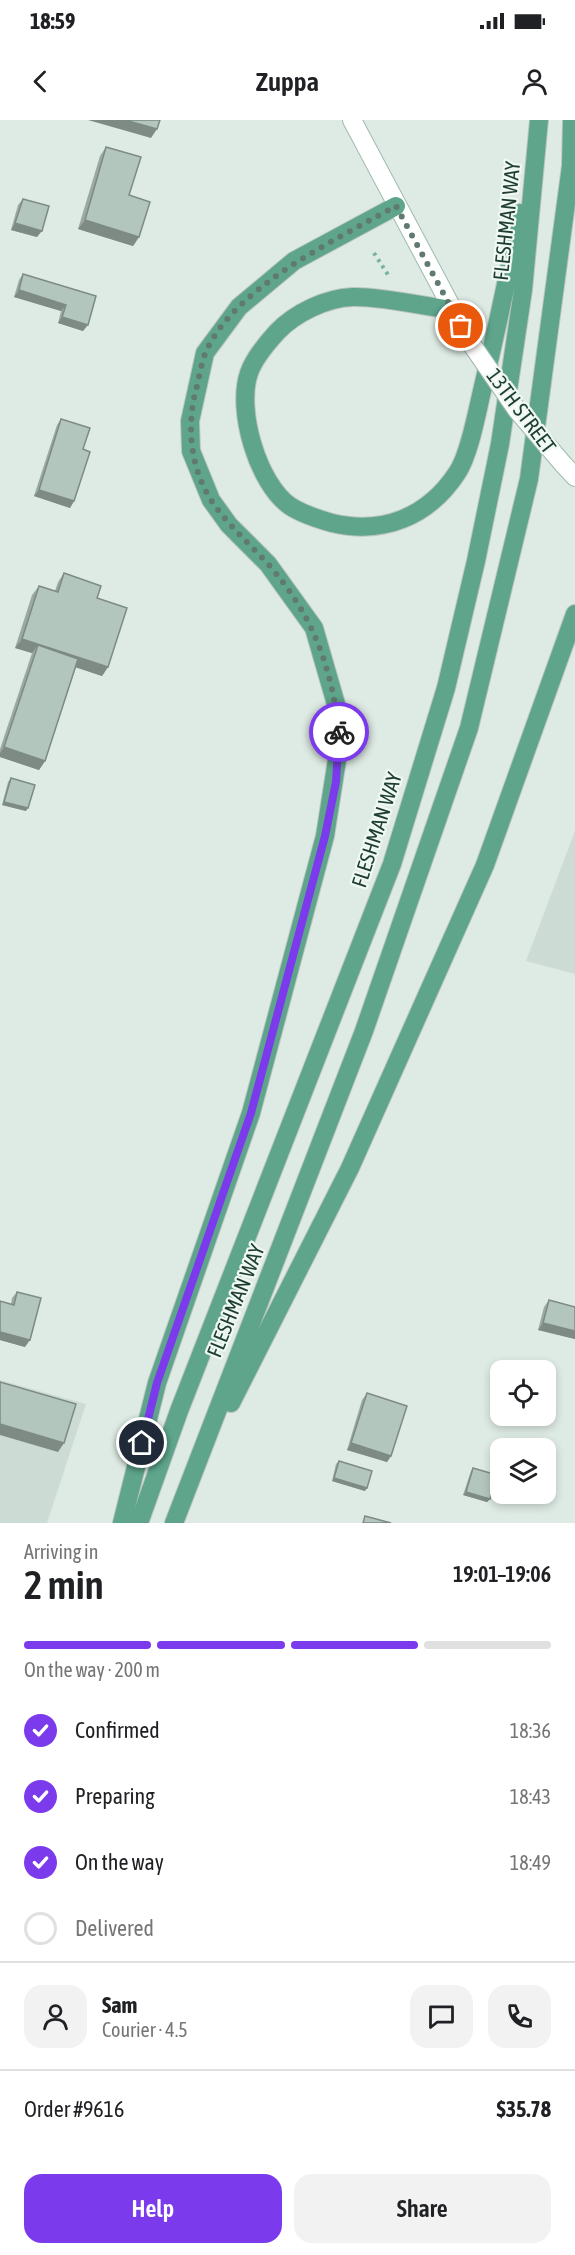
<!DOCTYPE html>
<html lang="en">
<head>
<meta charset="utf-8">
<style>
  :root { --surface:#fff; --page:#f2f2f2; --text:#202124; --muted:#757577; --line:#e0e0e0; --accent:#7c3aed }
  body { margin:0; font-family:"Asap Condensed",sans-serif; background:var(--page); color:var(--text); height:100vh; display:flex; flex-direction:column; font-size:22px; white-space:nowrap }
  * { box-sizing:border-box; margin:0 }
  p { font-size:20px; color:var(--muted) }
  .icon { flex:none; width:33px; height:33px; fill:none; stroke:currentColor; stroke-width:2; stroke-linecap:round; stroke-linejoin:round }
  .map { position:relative; height:1403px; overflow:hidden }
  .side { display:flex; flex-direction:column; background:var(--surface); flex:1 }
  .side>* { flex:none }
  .tools { position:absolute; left:490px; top:1240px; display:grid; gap:12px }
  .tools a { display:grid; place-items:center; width:66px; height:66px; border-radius:12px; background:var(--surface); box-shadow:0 3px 9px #0003; font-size:30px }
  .pin { position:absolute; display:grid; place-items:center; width:51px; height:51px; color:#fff; margin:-26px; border:3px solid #fff; border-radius:50%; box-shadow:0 2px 6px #0007 }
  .courier { position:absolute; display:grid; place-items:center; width:60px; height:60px; margin:-30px; border:4px solid #7c3aed; border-radius:50%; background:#fff; color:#222; box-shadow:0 2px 8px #0007 }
  .overview em { font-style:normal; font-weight:600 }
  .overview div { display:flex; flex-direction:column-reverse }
  .overview { display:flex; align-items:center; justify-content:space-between; height:102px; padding:0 24px }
  h1 { font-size:39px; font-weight:600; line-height:45px }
  .bar { display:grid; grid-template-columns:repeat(4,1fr); gap:9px 6px; align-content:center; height:72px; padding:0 24px }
  .bar i { height:8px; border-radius:4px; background:var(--line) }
  .bar .active { background:var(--accent) }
  .bar p { grid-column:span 4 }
  .line { display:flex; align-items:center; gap:15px; padding:0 24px; border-top:2px solid var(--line) }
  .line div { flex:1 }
  .round { display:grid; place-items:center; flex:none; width:63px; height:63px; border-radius:18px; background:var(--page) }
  ol { padding:0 24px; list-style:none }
  li { display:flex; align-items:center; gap:18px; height:66px }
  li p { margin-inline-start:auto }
  li .icon { padding:6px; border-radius:50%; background:var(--accent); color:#fff; stroke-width:4 }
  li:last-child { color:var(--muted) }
  li i { width:33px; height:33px; border:3px solid var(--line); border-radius:50% }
  .primary-button { display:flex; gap:12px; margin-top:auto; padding:12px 24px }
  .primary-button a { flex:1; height:69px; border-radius:18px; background:var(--accent); color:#fff; font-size:24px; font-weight:600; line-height:69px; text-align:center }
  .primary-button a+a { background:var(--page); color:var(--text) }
  .status { display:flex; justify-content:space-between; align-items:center; height:42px; padding:0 30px; background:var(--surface); direction:ltr }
  .status svg { height:16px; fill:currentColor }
  header { display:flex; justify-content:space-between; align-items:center; height:78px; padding:0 24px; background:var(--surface); font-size:27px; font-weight:600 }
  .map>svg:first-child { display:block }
  .built { fill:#ccdbd3 }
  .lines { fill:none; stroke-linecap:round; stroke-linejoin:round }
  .secondary-casing { stroke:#9ebbae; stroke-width:20 }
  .primary-casing { stroke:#bcc5c1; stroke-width:20 }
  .path { stroke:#7bb29b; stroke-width:4; stroke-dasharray:3 4.5; stroke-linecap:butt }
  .secondary { stroke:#fff; stroke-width:18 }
  .primary { stroke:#5ea58c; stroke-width:18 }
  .secondary-bridge-casing { stroke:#9ebbae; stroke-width:20; stroke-linecap:butt }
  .secondary-bridge { stroke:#fff; stroke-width:18 }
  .wall { fill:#9aaaa3 }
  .shaded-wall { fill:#7d8b84 }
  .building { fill:#b3c6bd; stroke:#7d8b84; stroke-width:1.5 }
  .done { stroke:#617a70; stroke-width:6; stroke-dasharray:0 10.8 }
  .route { stroke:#7c3aed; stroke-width:8 }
  .labels { text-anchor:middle; stroke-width:4.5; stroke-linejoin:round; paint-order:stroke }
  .street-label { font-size:21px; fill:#1e3d31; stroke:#eff8f2 }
</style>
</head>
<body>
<div class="status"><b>18:59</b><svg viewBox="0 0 49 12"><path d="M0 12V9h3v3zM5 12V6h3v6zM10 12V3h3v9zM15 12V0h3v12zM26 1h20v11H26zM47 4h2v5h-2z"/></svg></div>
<header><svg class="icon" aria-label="back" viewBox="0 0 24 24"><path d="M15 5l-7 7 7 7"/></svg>Zuppa<svg class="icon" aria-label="person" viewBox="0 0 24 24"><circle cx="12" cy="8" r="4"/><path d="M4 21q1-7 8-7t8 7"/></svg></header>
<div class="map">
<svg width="575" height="1403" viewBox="0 0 575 1403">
  <rect width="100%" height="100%" fill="#deebe4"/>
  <g class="built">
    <polygon points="575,711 575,854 526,841"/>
    <polygon points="0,1260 86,1284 47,1403 0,1403"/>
  </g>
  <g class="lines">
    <defs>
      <g id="secondary">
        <polyline points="352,0 470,222"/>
        <polyline points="563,344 575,357"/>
      </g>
      <g id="primary">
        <path d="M452 190C424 186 379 176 353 177 326 178 295 193 277 212 266 224 254 238 249 253 236 290 258 364 290 386 302 394 318 399 332 403 383 415 428 397 457 353 469 336 477 292 482 271 496 212 509 153 520 93"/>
        <polyline points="231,1283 350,1048 485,745 575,494"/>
        <polyline points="122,1403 157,1263 251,993 325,716 340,621 336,584 314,508 268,444 229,405 211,380 191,331 190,301 205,233 239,187 294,141 396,86"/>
        <polyline points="139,1403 179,1291 392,744 446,568 476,441 500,324 523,170 539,0"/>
        <polyline points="174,1403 364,911 469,608 529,359 571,46 572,0"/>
      </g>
    </defs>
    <use href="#secondary" class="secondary-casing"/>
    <use href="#primary" class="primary-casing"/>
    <polyline class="path" points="374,133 390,158"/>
    <use href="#secondary" class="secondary"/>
    <use href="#primary" class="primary"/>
    <defs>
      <polyline id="secondary-bridge" points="470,222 517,290 563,344"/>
    </defs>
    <use href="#secondary-bridge" class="secondary-bridge-casing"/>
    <use href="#secondary-bridge" class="secondary-bridge"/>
  </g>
  <g class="wall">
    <polygon points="106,27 129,75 139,117 133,126 78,109 100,36"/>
    <polygon points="23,79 37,117 11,110 18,85"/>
    <polygon points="23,154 96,176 83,211 58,203 61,191 14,177 19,160"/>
    <polygon points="61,299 83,329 74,381 70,388 34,376 57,305"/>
    <polygon points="64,453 97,478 108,547 102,556 76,547 45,641 39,650 0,637 0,629 32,533 15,528 32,475 39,466 55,471 58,462"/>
    <polygon points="11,658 26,691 2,685 8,662"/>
    <polygon points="17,1172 25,1227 0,1220 0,1181 11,1184 12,1178"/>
    <polygon points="549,1180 575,1187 575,1219 538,1210 544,1187"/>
    <polygon points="367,1273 391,1336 387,1342 347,1330 362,1280"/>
    <polygon points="339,1341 365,1371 332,1361 336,1344"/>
    <polygon points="473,1348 490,1379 487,1382 463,1375 471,1351"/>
  </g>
  <g class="shaded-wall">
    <polygon points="88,0 125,0 157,9 151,18"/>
    <polygon points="85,100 139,117 133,126 78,109"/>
    <polygon points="15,103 42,111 37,117 11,110"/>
    <polygon points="19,170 66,185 61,191 14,177"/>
    <polygon points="62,197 88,205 83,211 58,203"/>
    <polygon points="39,370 74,381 70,388 34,376"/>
    <polygon points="22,519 108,547 102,556 35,534 38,525 32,533 15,528"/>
    <polygon points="4,627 45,641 39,650 0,637 0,633"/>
    <polygon points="4,682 28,688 26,691 2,685"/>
    <polygon points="543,1203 575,1211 575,1219 538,1210"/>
    <polygon points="0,1212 30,1220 25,1227 0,1220"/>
    <polygon points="0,1304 64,1323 58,1332 0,1315"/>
    <polygon points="351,1323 391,1336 387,1342 347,1330"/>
    <polygon points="334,1358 367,1368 365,1371 332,1361"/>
    <polygon points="466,1372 490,1379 487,1382 463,1375"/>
  </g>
  <g class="building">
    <polygon points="125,0 160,0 157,9"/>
    <polygon points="106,27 141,37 129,75 150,82 139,117 85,100"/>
    <polygon points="23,79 49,86 42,111 15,103"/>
    <polygon points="23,154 96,176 88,205 62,197 66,185 19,170"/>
    <polygon points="61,299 90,308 83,329 90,332 74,381 39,370"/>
    <polygon points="64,453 101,466 97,478 127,488 108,547 22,519 39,466 58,472"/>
    <polygon points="38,525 78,539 45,641 4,627"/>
    <polygon points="11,658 35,665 28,688 4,682"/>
    <polygon points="17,1172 41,1178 30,1220 0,1212 0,1181 14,1185"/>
    <polygon points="549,1180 575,1187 575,1211 543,1203"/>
    <polygon points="0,1262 76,1284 64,1323 0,1304"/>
    <polygon points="367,1273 407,1286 391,1336 351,1323"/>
    <polygon points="339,1341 372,1351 367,1368 334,1358"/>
    <polygon points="473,1348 497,1355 490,1379 466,1372"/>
    <polygon points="365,1396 391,1403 363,1403"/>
  </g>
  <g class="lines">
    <path class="done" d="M339 612C331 545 313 495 268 444 249 423 229 406 213 383 192 352 187 314 194 278 198 264 200 248 205 234 232 168 337 119 396 86L461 206"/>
    <polyline class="route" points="142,1323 157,1263 251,993 325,716 336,662 339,612"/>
  </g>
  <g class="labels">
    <g class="street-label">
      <text transform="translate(507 101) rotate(-84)" y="7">FLESHMAN WAY</text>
      <text transform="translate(521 291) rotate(53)" y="7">13TH STREET</text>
      <text transform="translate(377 710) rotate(-72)" y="7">FLESHMAN WAY</text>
      <text transform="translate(236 1181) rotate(-68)" y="7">FLESHMAN WAY</text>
    </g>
  </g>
</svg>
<div class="tools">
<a><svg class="icon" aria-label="locate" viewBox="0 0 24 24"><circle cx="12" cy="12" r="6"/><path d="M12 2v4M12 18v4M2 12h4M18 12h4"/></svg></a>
<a><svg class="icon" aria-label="layers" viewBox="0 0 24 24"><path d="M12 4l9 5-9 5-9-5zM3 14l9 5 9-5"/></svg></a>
</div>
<div class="pin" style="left:461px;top:206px;background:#ea580c"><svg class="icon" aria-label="bag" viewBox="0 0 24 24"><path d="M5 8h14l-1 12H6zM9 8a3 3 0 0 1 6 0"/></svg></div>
<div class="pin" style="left:142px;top:1323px;background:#1f2937"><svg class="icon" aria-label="home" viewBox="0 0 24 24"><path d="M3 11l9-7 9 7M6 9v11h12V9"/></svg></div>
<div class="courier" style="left:339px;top:612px"><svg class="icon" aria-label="bike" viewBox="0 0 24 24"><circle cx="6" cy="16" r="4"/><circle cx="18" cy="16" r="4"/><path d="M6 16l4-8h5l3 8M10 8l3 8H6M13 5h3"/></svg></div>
</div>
<section class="side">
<div class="overview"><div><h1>2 min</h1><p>Arriving in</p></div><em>19:01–19:06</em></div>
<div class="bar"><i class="active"></i><i class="active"></i><i class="active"></i><i></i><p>On the way · 200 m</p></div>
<ol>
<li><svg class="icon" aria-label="check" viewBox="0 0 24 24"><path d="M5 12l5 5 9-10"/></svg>Confirmed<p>18:36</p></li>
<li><svg class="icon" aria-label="check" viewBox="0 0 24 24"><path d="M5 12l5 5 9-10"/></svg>Preparing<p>18:43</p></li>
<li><svg class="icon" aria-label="check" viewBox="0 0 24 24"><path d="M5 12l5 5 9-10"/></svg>On the way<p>18:49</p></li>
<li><i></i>Delivered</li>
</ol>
<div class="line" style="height:108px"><a class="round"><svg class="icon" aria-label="person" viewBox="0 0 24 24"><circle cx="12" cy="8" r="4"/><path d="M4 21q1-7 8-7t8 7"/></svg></a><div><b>Sam</b><p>Courier · 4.5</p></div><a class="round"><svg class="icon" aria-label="chat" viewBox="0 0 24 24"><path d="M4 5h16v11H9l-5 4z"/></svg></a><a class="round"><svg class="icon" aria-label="phone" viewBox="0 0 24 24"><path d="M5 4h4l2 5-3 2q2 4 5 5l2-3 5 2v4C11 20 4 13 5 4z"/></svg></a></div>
<div class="line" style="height:78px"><div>Order #9616</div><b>$35.78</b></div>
<div class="primary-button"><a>Help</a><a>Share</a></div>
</section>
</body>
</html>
